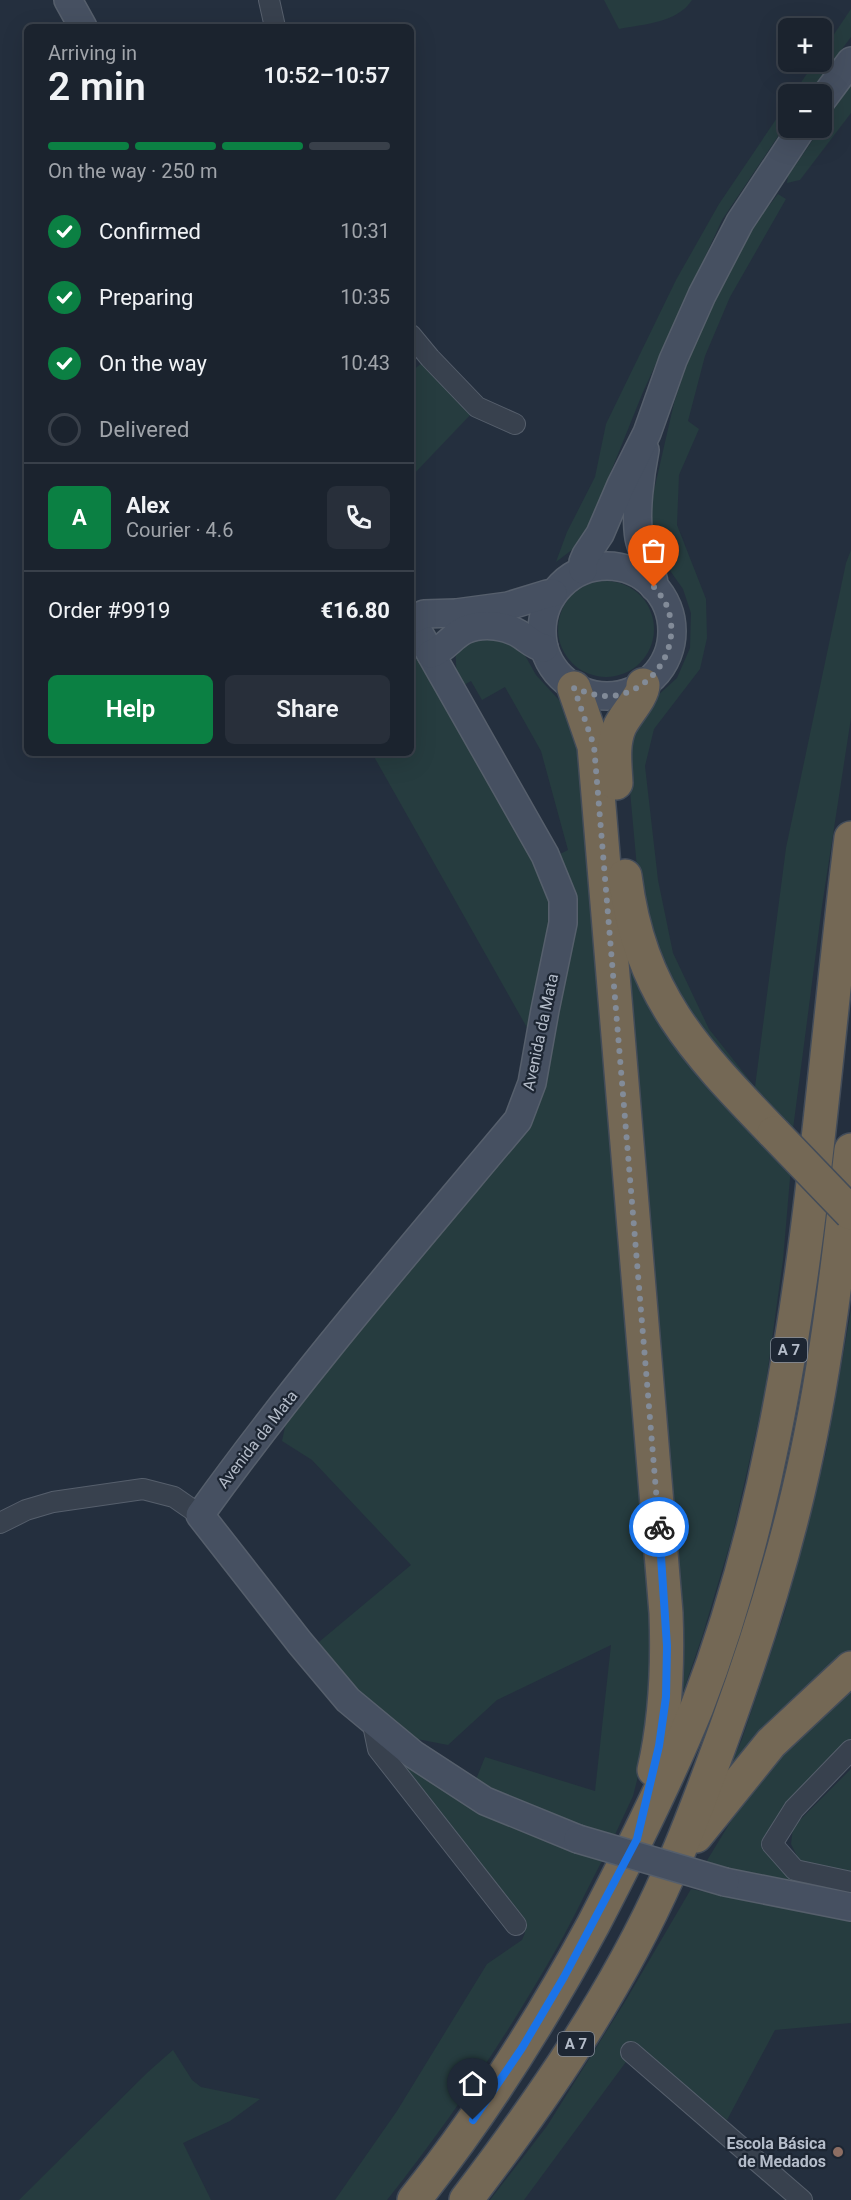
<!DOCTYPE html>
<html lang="en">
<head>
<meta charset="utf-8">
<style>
  :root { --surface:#1b232e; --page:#282f3a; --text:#f1f3f6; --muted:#a0a4aa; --line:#39404a; --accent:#0b8043 }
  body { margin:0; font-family:Roboto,sans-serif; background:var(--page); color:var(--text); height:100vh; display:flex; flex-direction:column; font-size:22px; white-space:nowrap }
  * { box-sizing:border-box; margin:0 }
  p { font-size:20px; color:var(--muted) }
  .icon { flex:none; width:33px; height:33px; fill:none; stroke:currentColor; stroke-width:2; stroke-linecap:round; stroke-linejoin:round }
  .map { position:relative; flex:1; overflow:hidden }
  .side { position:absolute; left:24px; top:24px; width:390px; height:732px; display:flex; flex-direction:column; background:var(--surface); border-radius:9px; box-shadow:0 6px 24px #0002,0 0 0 2px var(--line) }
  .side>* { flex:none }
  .tools { position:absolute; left:778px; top:18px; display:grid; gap:12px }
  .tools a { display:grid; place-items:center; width:54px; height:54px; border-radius:9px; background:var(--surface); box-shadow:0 6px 24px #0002,0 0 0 2px var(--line); font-size:30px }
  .pin { position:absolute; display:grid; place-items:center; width:51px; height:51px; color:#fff; margin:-62px -26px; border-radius:50% 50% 50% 0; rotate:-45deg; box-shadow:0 0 6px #0007 }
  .pin .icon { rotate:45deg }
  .courier { position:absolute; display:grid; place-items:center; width:60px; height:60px; margin:-30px; border:4px solid #1a73e8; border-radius:50%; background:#fff; color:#222; box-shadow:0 2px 8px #0007 }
  .overview em { font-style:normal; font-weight:600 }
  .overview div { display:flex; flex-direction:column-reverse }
  .overview { display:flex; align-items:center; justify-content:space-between; height:102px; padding:0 24px }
  h1 { font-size:39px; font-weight:600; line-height:45px }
  .bar { display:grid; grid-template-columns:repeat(4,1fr); gap:9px 6px; align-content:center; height:72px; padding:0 24px }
  .bar i { height:8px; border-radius:4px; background:var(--line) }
  .bar .active { background:var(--accent) }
  .bar p { grid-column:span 4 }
  .line { display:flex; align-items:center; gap:15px; padding:0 24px; border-top:2px solid var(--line) }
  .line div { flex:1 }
  .round { display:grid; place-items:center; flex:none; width:63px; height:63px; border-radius:9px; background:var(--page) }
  ol { padding:0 24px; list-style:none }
  li { display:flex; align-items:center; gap:18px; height:66px }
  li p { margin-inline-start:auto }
  li .icon { padding:6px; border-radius:50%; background:var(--accent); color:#fff; stroke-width:4 }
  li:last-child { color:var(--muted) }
  li i { width:33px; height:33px; border:3px solid var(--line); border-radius:50% }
  .button { display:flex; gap:12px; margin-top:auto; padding:12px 24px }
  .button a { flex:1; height:69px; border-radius:9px; background:var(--accent); color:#fff; font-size:24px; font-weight:600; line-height:69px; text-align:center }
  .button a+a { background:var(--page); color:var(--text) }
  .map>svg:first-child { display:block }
  .green { fill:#263c3f }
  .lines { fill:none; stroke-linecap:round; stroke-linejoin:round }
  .street-casing { stroke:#565f6c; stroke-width:22 }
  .secondary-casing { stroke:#565f6c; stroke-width:30 }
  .highway-casing { stroke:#434c59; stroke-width:36 }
  .street { stroke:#38414e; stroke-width:20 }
  .secondary { stroke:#465061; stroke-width:27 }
  .highway { stroke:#746855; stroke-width:33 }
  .secondary-bridge-casing { stroke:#565f6c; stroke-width:30; stroke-linecap:butt }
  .highway-bridge-casing { stroke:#434c59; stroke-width:36; stroke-linecap:butt }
  .secondary-bridge { stroke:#465061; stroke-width:27 }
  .highway-bridge { stroke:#746855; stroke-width:33 }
  .done { stroke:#828b98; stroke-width:6; stroke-dasharray:0 10.8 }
  .route { stroke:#1a73e8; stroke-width:8 }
  .education-dot { fill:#8d6e63; stroke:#1d2633; stroke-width:2 }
  .labels { text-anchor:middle; stroke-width:4.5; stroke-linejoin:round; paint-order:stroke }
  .shield { fill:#1d2633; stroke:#878f9c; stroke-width:1.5 }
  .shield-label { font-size:15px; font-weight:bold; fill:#b4bcc9 }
  .street-label { font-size:16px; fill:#b4bcc9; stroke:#1d2633 }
  .poi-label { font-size:16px; font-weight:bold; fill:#b4bcc9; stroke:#1d2633; text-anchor:end }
</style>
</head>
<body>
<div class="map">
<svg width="851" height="2200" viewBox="0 0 851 2200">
  <rect width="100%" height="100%" fill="#242f3e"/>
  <g class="green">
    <path d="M604 0H692C677 23 644 24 619 29Z"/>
    <polygon points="851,9 851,37 808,94 793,94 815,62 822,62 822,52"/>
    <polygon points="851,84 851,113 800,180 787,183 788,176"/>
    <polygon points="789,100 789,120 722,220 643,392 585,536 577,546 556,562 567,532 595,477 606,424 676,280 719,204"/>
    <polygon points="778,194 786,199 730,297 705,356 688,421 699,429 679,475 677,525 706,599 707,638 700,669 654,729 645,766 658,880 673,953 709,1029 755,1087 786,848 846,563 851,550 851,718 822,906 793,1129 755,1088 753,1090 705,1036 678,997 654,946 639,890 627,758 630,728 645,707 677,678 690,648 691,613 683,589 664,562 653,540 649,512 674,403 693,346 722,284 758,220"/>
    <polygon points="423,362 473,412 411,477 411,372"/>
    <circle cx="606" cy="629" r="48"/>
    <path d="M480 631 517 641 536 675 560 701 573 722 583 752 655 1613 647 1741 633 1796 612 1841 475 1782 485 1757 595 1791 611 1645 497 1700 448 1745 417 1739 351 1688 313 1647 411 1565 312 1460 282 1441 287 1418 541 1087 556 856 568 850 541 751 505 687 482 700 471 681 459 688C455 676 457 664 455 651Z"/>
    <polygon points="411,634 554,898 530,1033 372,753 411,753"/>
    <polygon points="620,895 631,941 791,1166 783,1260 764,1397 732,1537 702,1637 673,1721"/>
    <polygon points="851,1310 851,1659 717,1797 742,1739 785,1611 826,1452"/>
    <polygon points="851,1690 851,1739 779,1816 772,1858 850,1886 820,1895 703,1867 731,1821 769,1768"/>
    <path d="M397 1755 558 1845 602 1861C587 1889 574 1918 558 1946 508 2034 450 2121 387 2200H335L397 2111 487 1964 522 1940 525 1933 517 1914 393 1759Z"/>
    <polygon points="851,1769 851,1873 823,1869 799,1860 791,1844 793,1827"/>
    <polygon points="691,1889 813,1913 851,1917 851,2023 775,2030 727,2120 637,2047 524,2200 490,2200 547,2126 626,2000"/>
    <polygon points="173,2050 192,2080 201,2087 260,2099 230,2121 183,2143 211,2200 19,2200 148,2072"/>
  </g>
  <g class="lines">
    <defs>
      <g id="street">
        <polyline points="269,0 275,27"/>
        <polyline points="411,335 430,358 477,407 515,424"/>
        <polyline points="0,1523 26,1510 53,1502 143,1489 174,1497 200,1515"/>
        <polyline points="372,1720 378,1749 516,1925"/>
        <polyline points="851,1750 794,1809 772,1844 795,1870 851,1882"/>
        <polyline points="631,2052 802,2200"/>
      </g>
      <g id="secondary">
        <polyline points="68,0 83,27"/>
        <polyline points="822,100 851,61"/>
        <path d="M645 450C640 475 635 513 639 538 642 555 654 569 654 587"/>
        <circle cx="607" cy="631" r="65"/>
        <polyline points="583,570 583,562 586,555 600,534 621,485 647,433 673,360 702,295 740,222 802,128"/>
        <path d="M411 619 545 855 563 899V923L545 1010 532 1083 518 1120C410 1249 299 1377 200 1515L300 1643 348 1700 413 1754 485 1801 578 1839"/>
        <polyline points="412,620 424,614 456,613 508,606 547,594 553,593"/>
        <path d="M431 654C445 649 452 636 465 630 483 622 508 625 524 637 531 642 535 646 544 648"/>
        <polyline points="725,1882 851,1907"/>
      </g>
      <g id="highway">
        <path d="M574 688 594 746 666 1613C668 1666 666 1718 654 1770"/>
        <path d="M616 783C615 764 612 744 620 726 626 714 643 696 643 685"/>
        <path d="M625 876C640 995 695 1051 774 1133"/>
        <polyline points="696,1836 771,1743 851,1668"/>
        <path d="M414 2200C482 2115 541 2021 593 1925 630 1854 667 1781 697 1707 730 1621 755 1530 773 1440 814 1242 826 1038 851 838"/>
        <path d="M466 2200C543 2099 616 1993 668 1876 690 1828 708 1777 726 1728 754 1651 779 1573 798 1493 825 1380 838 1265 851 1150"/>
      </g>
    </defs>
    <use href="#street" class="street-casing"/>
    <use href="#secondary" class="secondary-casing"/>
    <use href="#highway" class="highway-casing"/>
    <use href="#street" class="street"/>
    <use href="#secondary" class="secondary"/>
    <use href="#highway" class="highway"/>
    <defs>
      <polyline id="secondary-bridge" points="578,1839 725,1882"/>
      <polyline id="highway-bridge" points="774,1133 851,1213"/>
    </defs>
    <use href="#secondary-bridge" class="secondary-bridge-casing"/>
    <use href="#highway-bridge" class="highway-bridge-casing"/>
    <use href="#secondary-bridge" class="secondary-bridge"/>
    <use href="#highway-bridge" class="highway-bridge"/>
  </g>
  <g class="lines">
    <path class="done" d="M654 587C658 592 662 597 665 602 685 643 655 692 611 696 598 697 586 692 574 688L594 746 659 1527"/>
    <polyline class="route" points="473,2120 522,2048 564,1977 637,1839 659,1746 666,1697 667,1646 659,1527"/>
  </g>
  <circle class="education-dot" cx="838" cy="2152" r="6"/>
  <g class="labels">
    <g class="shield">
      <rect x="771" y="1338" width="36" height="24" rx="4.5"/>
      <rect x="558" y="2032" width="36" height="24" rx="4.5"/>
    </g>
    <g class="shield-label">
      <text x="789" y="1355">A 7</text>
      <text x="576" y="2049">A 7</text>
    </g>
    <g class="street-label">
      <text transform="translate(540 1032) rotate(-78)" y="6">Avenida da Mata</text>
      <text transform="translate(257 1439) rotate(-52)" y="6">Avenida da Mata</text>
    </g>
    <g class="poi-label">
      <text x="826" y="2149">Escola Básica<tspan x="826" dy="18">de Medados</tspan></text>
    </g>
  </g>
</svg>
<div class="tools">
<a>+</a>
<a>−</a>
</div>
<div class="pin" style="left:654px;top:587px;background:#ea580c"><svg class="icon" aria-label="bag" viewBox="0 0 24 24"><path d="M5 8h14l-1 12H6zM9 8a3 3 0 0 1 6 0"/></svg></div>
<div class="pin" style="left:473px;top:2120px;background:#1f2937"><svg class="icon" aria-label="home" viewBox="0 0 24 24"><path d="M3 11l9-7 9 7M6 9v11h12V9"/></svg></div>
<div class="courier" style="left:659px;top:1527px"><svg class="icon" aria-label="bike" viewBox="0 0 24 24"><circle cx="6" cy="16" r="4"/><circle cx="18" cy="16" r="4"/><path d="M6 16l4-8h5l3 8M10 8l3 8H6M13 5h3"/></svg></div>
<section class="side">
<div class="overview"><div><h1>2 min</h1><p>Arriving in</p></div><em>10:52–10:57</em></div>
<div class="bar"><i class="active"></i><i class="active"></i><i class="active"></i><i></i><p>On the way · 250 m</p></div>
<ol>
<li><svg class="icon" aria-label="check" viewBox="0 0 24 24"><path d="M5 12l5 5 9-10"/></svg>Confirmed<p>10:31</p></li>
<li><svg class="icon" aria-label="check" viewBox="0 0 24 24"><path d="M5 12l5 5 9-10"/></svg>Preparing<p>10:35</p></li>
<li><svg class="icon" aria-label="check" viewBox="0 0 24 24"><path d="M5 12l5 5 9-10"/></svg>On the way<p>10:43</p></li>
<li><i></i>Delivered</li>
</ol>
<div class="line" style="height:108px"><b class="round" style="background:var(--accent);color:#fff">A</b><div><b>Alex</b><p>Courier · 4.6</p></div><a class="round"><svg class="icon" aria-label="phone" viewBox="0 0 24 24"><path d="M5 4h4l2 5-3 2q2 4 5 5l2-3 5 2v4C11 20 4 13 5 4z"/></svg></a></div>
<div class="line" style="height:78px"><div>Order #9919</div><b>€16.80</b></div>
<div class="button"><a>Help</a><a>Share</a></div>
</section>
</div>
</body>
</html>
